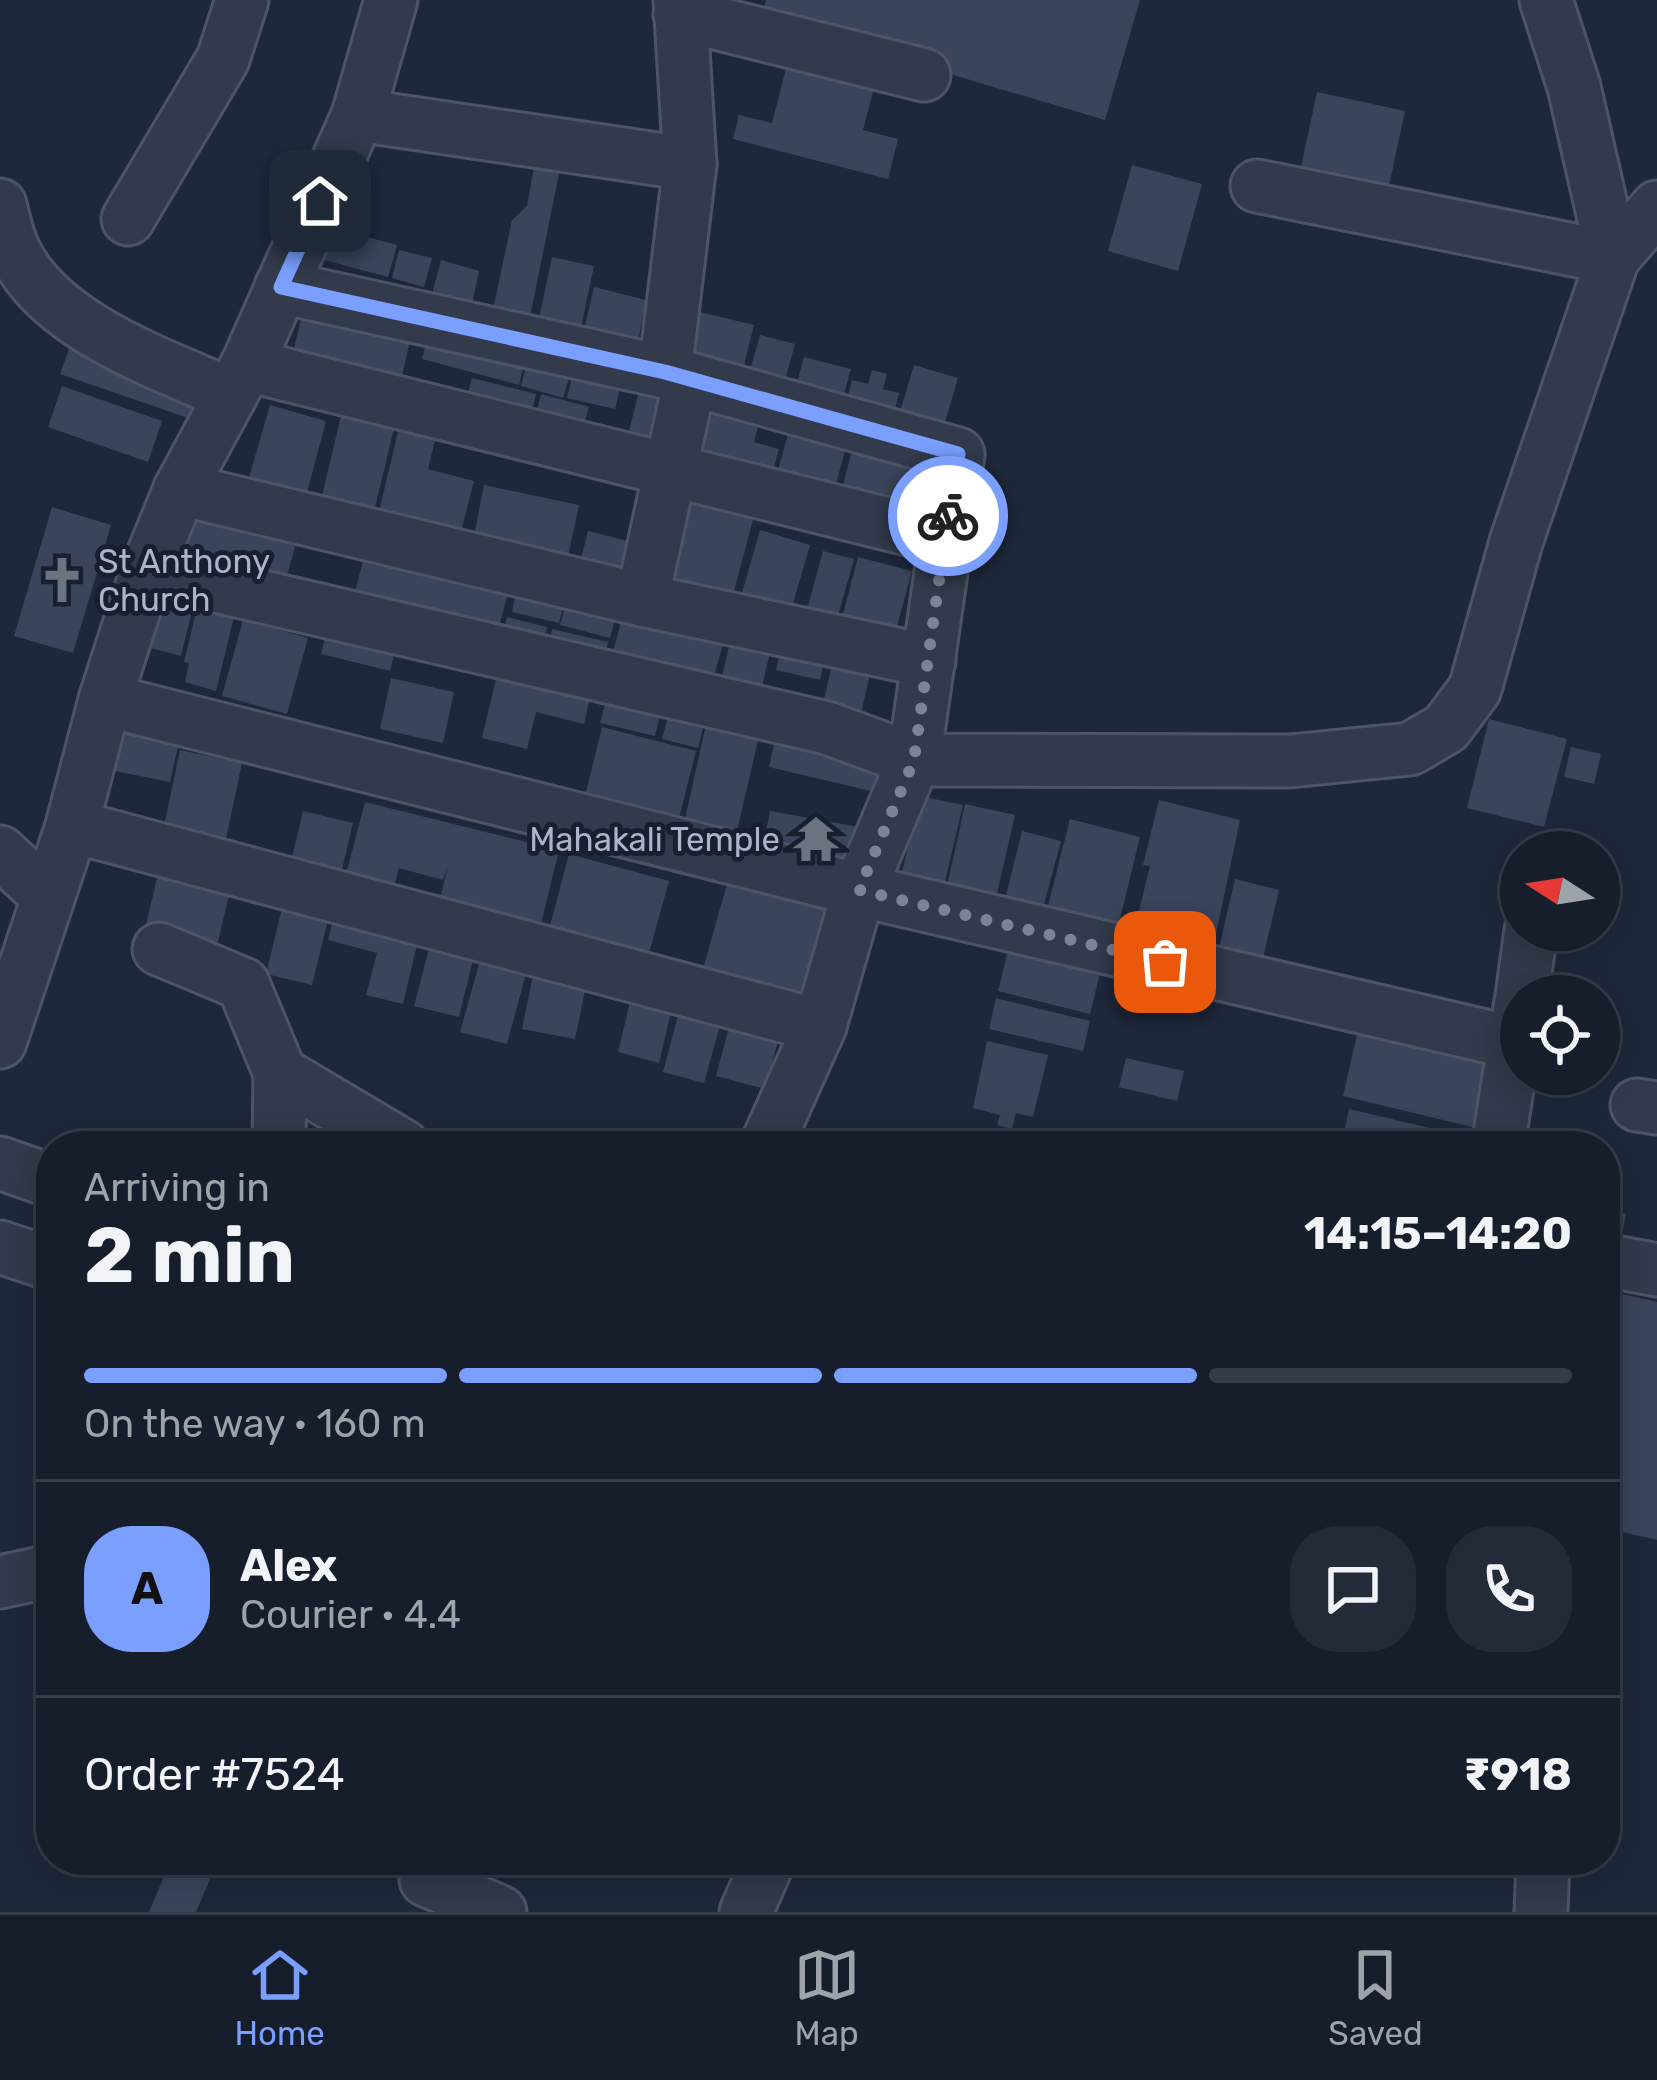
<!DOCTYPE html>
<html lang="en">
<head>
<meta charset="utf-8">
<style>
  :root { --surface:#161e2c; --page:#232b38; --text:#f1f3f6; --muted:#9ea2a9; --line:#353c48; --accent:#7a9fff }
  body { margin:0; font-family:Rubik,sans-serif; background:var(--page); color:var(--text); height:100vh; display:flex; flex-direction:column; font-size:45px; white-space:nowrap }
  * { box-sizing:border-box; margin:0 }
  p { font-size:39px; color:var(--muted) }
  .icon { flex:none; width:66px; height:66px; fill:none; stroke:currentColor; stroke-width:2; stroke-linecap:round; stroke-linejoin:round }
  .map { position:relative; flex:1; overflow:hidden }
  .drawer { position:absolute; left:36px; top:1131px; width:1584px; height:744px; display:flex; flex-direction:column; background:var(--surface); border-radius:48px; box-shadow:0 6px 30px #0003,0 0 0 3px var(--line) }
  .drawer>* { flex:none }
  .needle { width:78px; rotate:282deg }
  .controls { position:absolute; left:1500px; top:831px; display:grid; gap:24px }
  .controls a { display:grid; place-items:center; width:120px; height:120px; border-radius:50%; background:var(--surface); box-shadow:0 6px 30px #0003,0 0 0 3px var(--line); font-size:60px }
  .pin { position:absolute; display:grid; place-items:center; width:102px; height:102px; color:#fff; margin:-51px; border-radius:24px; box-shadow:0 6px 18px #0006 }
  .courier { position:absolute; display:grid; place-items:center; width:120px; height:120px; margin:-60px; border:9px solid #7a9fff; border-radius:50%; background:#fff; color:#222; box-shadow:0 3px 15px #0007 }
  .head em { font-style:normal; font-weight:700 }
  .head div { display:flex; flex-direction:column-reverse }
  .head { display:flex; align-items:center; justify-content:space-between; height:204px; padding:0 48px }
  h1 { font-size:78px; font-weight:700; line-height:90px }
  .bar { display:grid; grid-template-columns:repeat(4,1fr); gap:18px 12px; align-content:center; height:144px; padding:0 48px }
  .bar i { height:15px; border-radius:9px; background:var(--line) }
  .bar .on { background:var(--accent) }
  .bar p { grid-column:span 4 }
  .line { display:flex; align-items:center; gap:30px; padding:0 48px; border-top:3px solid var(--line) }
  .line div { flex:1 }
  .round { display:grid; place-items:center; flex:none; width:126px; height:126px; border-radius:48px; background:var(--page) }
  .tab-bar { display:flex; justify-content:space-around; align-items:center; height:168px; border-top:3px solid var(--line); background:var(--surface); font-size:33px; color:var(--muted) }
  .tab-bar a { display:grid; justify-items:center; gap:6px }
  .tab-bar .on { color:var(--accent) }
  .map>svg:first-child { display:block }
  .building { fill:#3a445b }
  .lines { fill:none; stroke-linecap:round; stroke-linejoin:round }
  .minor-casing { stroke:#4d5465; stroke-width:57 }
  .minor { stroke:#323a4b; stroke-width:51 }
  .done { stroke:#7b8396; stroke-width:12; stroke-dasharray:0 21.6 }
  .route { stroke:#7a9fff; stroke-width:15 }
  .labels { text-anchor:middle; stroke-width:10; stroke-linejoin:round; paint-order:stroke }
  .poi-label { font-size:33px; fill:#adb4c7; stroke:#181f2f; text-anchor:start }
</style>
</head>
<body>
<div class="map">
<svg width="1657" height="1912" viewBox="0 0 1657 1912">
  <rect width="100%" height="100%" fill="#1e283b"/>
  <g class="building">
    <polygon points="766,0 1140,0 1105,120 761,18"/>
    <polygon points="790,53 877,76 863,130 898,139 888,179 733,139 739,115 772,123"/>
    <polygon points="1317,92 1405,111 1386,200 1298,181"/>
    <polygon points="1132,165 1202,184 1178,271 1108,251"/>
    <polygon points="534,167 560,169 529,322 492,314 512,220 527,206"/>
    <polygon points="333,228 397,245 388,277 324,260"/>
    <polygon points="399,250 432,258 424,287 392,278"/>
    <polygon points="552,257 594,266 577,346 535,337"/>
    <polygon points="441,260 479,271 470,314 429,305"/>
    <polygon points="594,287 646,300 635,358 581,343"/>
    <polygon points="304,306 412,332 400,384 292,357"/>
    <polygon points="692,310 754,325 740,381 678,365"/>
    <polygon points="429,332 526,357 519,385 422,359"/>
    <polygon points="760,335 795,344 783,388 748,378"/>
    <polygon points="70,346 209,394 200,422 60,374"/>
    <polygon points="804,357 851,369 841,405 794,393"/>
    <polygon points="528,359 571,371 563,398 521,386"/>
    <polygon points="914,365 958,378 943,429 899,415"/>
    <polygon points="574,369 622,380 615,409 567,398"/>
    <polygon points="872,370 887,374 883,389 899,393 892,421 845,408 852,380 868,384"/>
    <polygon points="472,378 536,394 529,424 464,408"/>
    <polygon points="62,386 162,421 148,462 48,427"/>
    <polygon points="639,391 671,399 657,455 625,447"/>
    <polygon points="541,394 589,407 579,442 532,429"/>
    <polygon points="697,395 762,412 754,442 779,449 769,486 679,462"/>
    <polygon points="270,405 326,421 304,504 246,488"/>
    <polygon points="342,412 395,424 373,516 320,504"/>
    <polygon points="792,420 849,436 832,499 774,484"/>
    <polygon points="400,423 437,432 428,469 474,481 460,536 378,516"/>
    <polygon points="854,443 911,458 896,515 839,500"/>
    <polygon points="677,483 757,505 731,602 651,581"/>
    <polygon points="484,485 579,505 567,561 473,541"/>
    <polygon points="191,503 299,533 282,593 174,563"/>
    <polygon points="52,507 111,525 73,653 14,636"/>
    <polygon points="760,530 810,545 792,607 742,593"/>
    <polygon points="588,531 636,543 625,586 577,574"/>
    <polygon points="368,542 512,579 493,648 350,611"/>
    <polygon points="823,551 854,559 837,619 807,610"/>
    <polygon points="858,557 912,571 895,633 842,618"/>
    <polygon points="518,583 566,595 559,623 512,612"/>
    <polygon points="569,591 619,604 610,638 560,625"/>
    <polygon points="159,599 193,607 181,656 147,647"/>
    <polygon points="625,607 726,634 709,693 609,667"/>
    <polygon points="197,608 234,617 216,691 185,682 189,663 184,662"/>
    <polygon points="507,617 547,627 540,658 500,647"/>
    <polygon points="243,620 308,638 287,714 222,696"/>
    <polygon points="329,622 398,639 390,671 321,654"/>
    <polygon points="552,629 608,642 601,674 545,662"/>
    <polygon points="732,634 772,644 759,699 719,689"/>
    <polygon points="783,642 826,652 820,680 776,670"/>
    <polygon points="833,661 871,670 858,726 820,716"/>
    <polygon points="500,662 593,685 584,724 536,712 527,749 482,738"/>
    <polygon points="391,678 454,692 443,743 380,729"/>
    <polygon points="609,689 663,702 655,736 600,723"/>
    <polygon points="673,698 708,707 698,748 662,739"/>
    <polygon points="1489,719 1567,739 1544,827 1467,808"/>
    <polygon points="706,725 759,736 735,840 683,828"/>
    <polygon points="602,727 696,751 676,830 614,815 618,800 586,792"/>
    <polygon points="113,728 179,742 170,782 105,769"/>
    <polygon points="776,736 887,762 879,793 769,767"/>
    <polygon points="1571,747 1601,754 1594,784 1564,777"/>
    <polygon points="180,750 242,763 223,853 161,840"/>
    <polygon points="920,796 963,805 943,890 900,880"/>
    <polygon points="1159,800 1240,820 1211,958 1132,939 1150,866 1143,865"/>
    <polygon points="365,802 559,850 538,936 437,910 448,867 443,880 399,868 391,898 343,885"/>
    <polygon points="965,804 1015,815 996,898 947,886"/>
    <polygon points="303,811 353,823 337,891 287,879"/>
    <polygon points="770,811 870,829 859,871 763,849"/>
    <polygon points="1070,819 1140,837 1117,931 1046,914"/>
    <polygon points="1022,831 1061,841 1042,912 1004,903"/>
    <polygon points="569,854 669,881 646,964 547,937"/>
    <polygon points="733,863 832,887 799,1012 699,983"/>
    <polygon points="158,874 230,891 216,950 144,933"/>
    <polygon points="1235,879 1279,890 1259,975 1215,965"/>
    <polygon points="284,900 330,912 312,985 266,974"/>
    <polygon points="335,911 420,932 403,1004 366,995 377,953 328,940"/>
    <polygon points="431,941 475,952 459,1017 414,1006"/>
    <polygon points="1010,942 1102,965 1090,1014 998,991"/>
    <polygon points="481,957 527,970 507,1044 460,1032"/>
    <polygon points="535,965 588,976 575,1039 522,1029"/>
    <polygon points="631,998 672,1008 659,1063 618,1052"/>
    <polygon points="996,998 1090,1021 1083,1051 989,1029"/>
    <polygon points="681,1004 723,1015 704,1083 663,1072"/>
    <polygon points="733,1012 782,1026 765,1089 716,1076"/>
    <polygon points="1361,1017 1491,1048 1472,1127 1343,1096"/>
    <polygon points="987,1041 1048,1055 1033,1117 1016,1113 1012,1129 997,1125 1000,1115 973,1108"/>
    <polygon points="1126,1058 1184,1071 1177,1101 1119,1087"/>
    <polygon points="1349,1109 1460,1135 1457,1146 1341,1146"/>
    <polygon points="1605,1210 1626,1214 1619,1249 1605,1246"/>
    <polygon points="1605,1290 1657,1302 1657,1540 1605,1528"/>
    <polygon points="170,1862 210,1879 196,1912 149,1912"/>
  </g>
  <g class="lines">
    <defs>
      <g id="minor">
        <polyline points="680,0 690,164 665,372 958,454 914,760 859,890 820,1026 766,1146"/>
        <polyline points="680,14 924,75"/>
        <polyline points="358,115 690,164"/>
        <polyline points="1257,186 1613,258 1574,87 1546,0"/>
        <path d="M0 205C4 220 7 237 14 251 50 327 159 363 231 395"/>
        <polyline points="128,219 223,59 242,0"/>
        <polyline points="281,287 665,372"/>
        <polyline points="247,365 944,538"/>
        <polyline points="180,489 642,600 929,661"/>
        <polyline points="147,570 827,728 914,760 1290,761 1410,749 1446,728 1475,689 1516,542 1613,258 1657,207"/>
        <polyline points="642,600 690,380"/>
        <polyline points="105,700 859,890 1515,1043"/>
        <polyline points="72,826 820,1026"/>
        <polyline points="0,852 48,896"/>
        <polyline points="159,949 243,984 280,1073 279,1146"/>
        <polyline points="1522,996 1531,930"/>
        <polyline points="0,1042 72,826 105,700 147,570 180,489 247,365 358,115 391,0"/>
        <polyline points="280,1073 403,1146"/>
        <polyline points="1637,1105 1657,1108"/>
        <polyline points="1498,1146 1521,1001"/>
        <polyline points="0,1163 51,1181"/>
        <polyline points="0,1247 51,1264"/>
        <polyline points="1605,1260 1657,1270"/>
        <polyline points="0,1582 51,1571"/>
        <polyline points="426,1880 500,1912"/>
        <polyline points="746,1912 769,1860"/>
        <polyline points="1541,1912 1543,1860"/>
      </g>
    </defs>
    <use href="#minor" class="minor-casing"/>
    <use href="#minor" class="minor"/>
  </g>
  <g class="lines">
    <polyline class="done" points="948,516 914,760 859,890 1165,962"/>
    <polyline class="route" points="320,201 281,287 665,372 958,454 948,516"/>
  </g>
  <defs>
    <symbol id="church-bare" viewBox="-9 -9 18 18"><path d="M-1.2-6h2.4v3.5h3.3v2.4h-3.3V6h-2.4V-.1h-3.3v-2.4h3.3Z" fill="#6b7280" stroke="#181f2f" stroke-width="2.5" paint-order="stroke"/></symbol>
    <symbol id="temple-bare" viewBox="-9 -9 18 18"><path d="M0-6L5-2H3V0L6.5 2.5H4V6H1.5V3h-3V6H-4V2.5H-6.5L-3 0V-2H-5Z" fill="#6b7280" stroke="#181f2f" stroke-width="2.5" paint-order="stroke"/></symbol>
  </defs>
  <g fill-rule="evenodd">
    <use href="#church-bare" x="29" y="547" width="66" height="66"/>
    <use href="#temple-bare" x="783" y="806" width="66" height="66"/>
  </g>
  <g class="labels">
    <g class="poi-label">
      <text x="98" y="573">St Anthony<tspan x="98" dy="38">Church</tspan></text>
      <text x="780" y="851" text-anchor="end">Mahakali Temple</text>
    </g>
  </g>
</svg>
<div class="controls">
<a><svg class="needle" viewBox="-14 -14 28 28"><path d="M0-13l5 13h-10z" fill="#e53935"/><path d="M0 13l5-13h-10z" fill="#9ea2a9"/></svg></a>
<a><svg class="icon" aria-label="locate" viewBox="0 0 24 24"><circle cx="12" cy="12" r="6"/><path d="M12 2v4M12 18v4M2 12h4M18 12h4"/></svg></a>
</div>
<div class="pin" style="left:1165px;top:962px;background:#ea580c"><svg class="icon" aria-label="bag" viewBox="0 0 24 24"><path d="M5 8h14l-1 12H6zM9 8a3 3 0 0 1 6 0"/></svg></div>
<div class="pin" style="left:320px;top:201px;background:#1f2937"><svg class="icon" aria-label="home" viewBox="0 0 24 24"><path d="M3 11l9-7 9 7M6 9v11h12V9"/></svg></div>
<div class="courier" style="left:948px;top:516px"><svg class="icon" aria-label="bike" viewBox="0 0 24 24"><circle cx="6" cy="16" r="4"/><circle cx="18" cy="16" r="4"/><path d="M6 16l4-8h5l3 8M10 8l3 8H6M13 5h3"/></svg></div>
<section class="drawer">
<div class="head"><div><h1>2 min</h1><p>Arriving in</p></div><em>14:15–14:20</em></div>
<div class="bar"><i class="on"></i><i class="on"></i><i class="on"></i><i></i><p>On the way · 160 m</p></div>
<div class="line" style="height:216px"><b class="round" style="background:var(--accent);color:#111">A</b><div><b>Alex</b><p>Courier · 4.4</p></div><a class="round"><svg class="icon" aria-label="chat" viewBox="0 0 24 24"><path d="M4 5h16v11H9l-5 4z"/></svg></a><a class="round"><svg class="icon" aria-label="phone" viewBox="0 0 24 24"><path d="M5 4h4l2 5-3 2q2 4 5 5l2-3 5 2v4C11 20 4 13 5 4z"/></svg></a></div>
<div class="line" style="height:156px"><div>Order #7524</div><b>₹918</b></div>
</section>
</div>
<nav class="tab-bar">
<a class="on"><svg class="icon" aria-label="home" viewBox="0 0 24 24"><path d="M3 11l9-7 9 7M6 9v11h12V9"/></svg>Home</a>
<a><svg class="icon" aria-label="map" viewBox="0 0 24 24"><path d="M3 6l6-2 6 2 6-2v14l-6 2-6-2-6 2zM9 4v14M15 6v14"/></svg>Map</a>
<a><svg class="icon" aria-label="saved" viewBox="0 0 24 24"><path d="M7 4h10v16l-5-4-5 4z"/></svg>Saved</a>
</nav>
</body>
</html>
